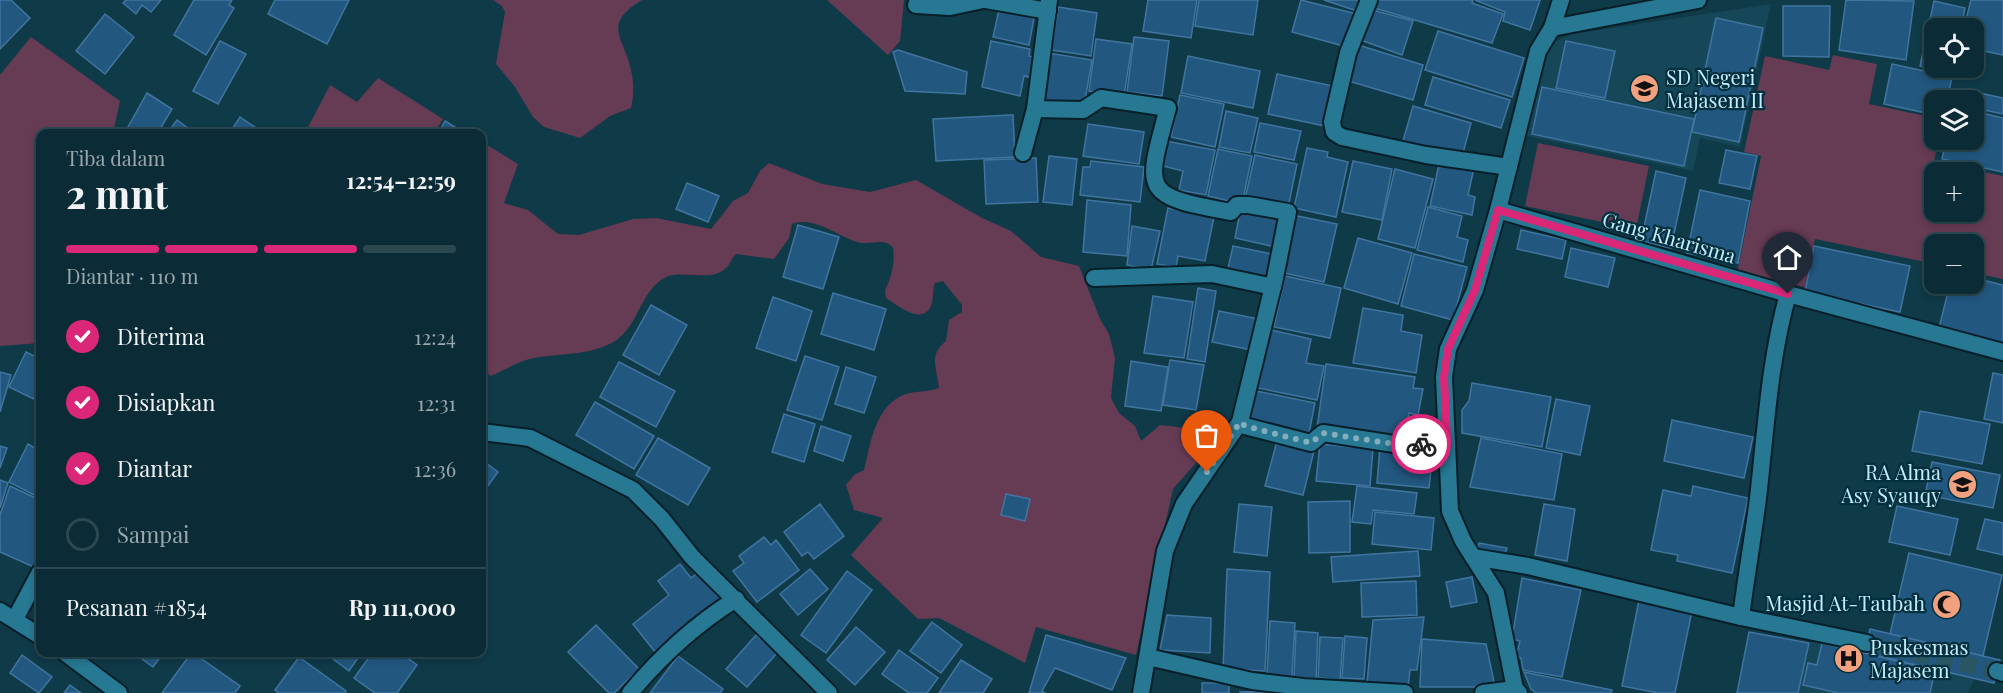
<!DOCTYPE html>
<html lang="id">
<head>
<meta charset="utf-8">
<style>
  :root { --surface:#0b2c36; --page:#14343e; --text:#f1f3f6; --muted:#9aa7ad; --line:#2b4851; --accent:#db2777 }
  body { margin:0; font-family:"Playfair Display",serif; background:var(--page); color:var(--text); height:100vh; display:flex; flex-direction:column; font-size:22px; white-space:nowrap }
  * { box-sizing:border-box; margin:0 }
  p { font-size:20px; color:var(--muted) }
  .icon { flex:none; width:33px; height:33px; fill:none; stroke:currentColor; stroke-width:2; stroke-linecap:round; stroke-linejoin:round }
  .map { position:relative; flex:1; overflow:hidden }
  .side { position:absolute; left:36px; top:129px; width:450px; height:528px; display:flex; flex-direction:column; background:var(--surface); border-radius:12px; box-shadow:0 3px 9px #0003,0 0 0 2px var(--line) }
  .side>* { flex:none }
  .tools { position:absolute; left:1924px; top:18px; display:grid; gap:12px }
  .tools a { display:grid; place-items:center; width:60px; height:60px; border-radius:12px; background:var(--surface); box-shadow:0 3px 9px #0003,0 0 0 2px var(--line); font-size:30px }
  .pin { position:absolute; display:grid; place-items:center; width:51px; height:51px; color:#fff; margin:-62px -26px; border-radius:50% 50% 50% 0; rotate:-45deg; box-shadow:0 0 6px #0007 }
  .pin .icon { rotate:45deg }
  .courier { position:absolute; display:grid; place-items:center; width:60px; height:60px; margin:-30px; border:4px solid #db2777; border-radius:50%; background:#fff; color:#222; box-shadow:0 2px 8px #0007 }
  .summary em { font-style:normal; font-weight:700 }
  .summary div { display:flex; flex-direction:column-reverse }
  .summary { display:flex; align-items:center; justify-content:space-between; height:102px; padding:0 30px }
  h1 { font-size:39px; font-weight:700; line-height:45px }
  .bar { display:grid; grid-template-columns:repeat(4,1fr); gap:9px 6px; align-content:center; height:72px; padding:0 30px }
  .bar i { height:8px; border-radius:4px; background:var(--line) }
  .bar .on { background:var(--accent) }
  .bar p { grid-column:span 4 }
  .line { display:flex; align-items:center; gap:15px; padding:0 30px; border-top:2px solid var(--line) }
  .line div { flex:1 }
  ol { padding:0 30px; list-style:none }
  li { display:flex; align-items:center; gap:18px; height:66px }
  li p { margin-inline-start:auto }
  li .icon { padding:6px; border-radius:50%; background:var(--accent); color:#fff; stroke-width:4 }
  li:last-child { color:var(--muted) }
  li i { width:33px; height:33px; border:3px solid var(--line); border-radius:50% }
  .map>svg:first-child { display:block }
  .built { fill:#164758 }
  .green { fill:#663b54; fill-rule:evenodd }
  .building { fill:#225780; stroke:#41759f; stroke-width:1.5 }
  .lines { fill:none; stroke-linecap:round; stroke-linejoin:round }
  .minor-tunnel { stroke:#2a5563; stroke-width:16; stroke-dasharray:16 8; stroke-linecap:butt }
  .minor-casing { stroke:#071f28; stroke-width:20 }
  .minor { stroke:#277893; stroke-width:16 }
  .done { stroke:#86adbc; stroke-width:6; stroke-dasharray:0 10.8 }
  .route { stroke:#db2777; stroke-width:8 }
  .labels { text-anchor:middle; stroke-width:4.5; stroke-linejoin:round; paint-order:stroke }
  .poi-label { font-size:20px; fill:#c6ebfa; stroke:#02303e; text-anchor:start }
  .street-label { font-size:20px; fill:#c6ebfa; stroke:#02303e }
</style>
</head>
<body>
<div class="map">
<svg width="2003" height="693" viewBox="0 0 2003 693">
  <rect width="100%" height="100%" fill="#0f3a48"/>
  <g class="built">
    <polygon points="1771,4 1740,147 1700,138 1693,171 1524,135 1550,44 1572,34"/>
    <polygon points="1811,640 1974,679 1968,693 1798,693"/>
  </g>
  <g class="green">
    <path d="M493 0H642C601 25 624 37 631 70 634 83 634 95 631 108L610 116 580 138 544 127 533 117 515 87 496 64 505 12 502 6Z"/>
    <polygon points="827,0 904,0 900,41 888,55"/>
    <polygon points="31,37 120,101 113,133 40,134 40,343 0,346 0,75"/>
    <path d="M1833 55 1877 64 1869 104 1935 118V140H1938L1934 162 2003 176V279L1974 273V244H1935V264L1815 239 1805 287 1737 273 1761 156 1744 152 1765 56 1829 70ZM1935 172H1974V212H1935Z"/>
    <polygon points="378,78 443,119 434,133 305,133 330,85 357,102"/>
    <path d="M482 142 518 164 504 203 528 210 558 234 579 235 633 219 656 218 711 229 733 201 748 193 760 171 769 163 822 184 870 192 916 180 982 218 1011 231 1041 257 1079 266 1100 319 1109 334 1115 358 1111 398 1119 413 1135 426 1141 441 1160 425 1223 432 1173 489 1136 655 1036 627 1025 663 939 618 918 619 851 555 883 518 854 510 846 485 854 475 864 470C871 442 875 405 906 394 917 391 928 392 939 388 937 368 928 355 946 341L949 320 962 312V305L943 281 935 283C932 290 934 299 931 306 922 326 897 305 886 298L885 290C892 276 895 263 893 247 883 238 874 244 861 243 842 240 816 215 792 224L789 238 774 259 736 254C732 258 731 262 728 266 713 284 685 269 666 277 641 290 640 321 619 338 597 356 560 353 534 358 520 360 505 370 491 376L482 369Z"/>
    <polygon points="1538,143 1649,166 1636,229 1525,206"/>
  </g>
  <g class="building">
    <polygon points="0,0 11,0 30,18 0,49"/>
    <polygon points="126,0 161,0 151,12 142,5 136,14 123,3"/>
    <polygon points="194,0 232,0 229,5 234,8 206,55 174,35"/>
    <polygon points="275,0 349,0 327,44 268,14"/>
    <polygon points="1148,0 1197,0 1191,38 1143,31"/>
    <polygon points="1199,0 1258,0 1253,35 1195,26"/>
    <polygon points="1301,0 1357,14 1347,47 1292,32"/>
    <polygon points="1324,0 1367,0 1363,13"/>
    <polygon points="1373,0 1473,0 1472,3 1503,14 1492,43 1371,7"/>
    <polygon points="1475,0 1540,0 1530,30 1503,21 1505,12"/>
    <polygon points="1846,0 1914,1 1906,60 1839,50"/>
    <polygon points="1971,0 2003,0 2003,55 1974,49 1974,28 1964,28"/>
    <polygon points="1934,1 1965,8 1961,28 1935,28 1935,68 1953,68 1952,73 1920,66"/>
    <polygon points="1783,6 1830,6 1829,57 1783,56"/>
    <polygon points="1058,7 1097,13 1091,56 1052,50"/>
    <polygon points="1369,9 1413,21 1402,55 1358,39"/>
    <polygon points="999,10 1034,18 1029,45 993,37"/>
    <polygon points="105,14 134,37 105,74 76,51"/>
    <polygon points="1716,18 1763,28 1739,142 1692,132"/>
    <polygon points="1438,31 1524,58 1512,97 1425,70"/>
    <polygon points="1134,37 1169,41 1162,96 1127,92"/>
    <polygon points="1096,39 1132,44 1124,96 1089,91"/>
    <polygon points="220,41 246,54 218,104 193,91"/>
    <polygon points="991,41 1030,49 1029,56 1041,59 1036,79 1024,76 1020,96 982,87"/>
    <polygon points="1566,41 1615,51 1605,98 1556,88"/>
    <polygon points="1355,44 1423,65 1413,100 1345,80"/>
    <polygon points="898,50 967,72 965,94 905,91 893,52"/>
    <polygon points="1048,53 1092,60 1084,106 1040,99"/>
    <polygon points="1188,56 1260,71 1253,108 1181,93"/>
    <polygon points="1892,64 1952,77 1947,100 1935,100 1935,115 1884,104"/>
    <polygon points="1277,74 1333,86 1325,126 1268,114"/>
    <polygon points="1433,77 1510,100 1501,128 1425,105"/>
    <polygon points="1542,87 1694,119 1684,166 1532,134"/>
    <polygon points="1966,90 2003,98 2003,114 1974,108 1974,100 1964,100"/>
    <polygon points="147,93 172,109 157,134 124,134"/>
    <polygon points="1180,95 1224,104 1215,147 1171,137"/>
    <polygon points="1413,106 1471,123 1462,157 1403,141"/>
    <polygon points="1226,111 1258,118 1250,153 1219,147"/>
    <polygon points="1974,111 2003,118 2003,172 1942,159 1946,140 1974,140"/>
    <polygon points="1010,115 1013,115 1015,157 936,161 933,119"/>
    <polygon points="240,117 265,134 229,134"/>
    <polygon points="177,120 196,134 167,134"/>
    <polygon points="445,121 463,132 462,134 438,134"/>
    <polygon points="1260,123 1301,131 1294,160 1254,152"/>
    <polygon points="1088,124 1144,132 1139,164 1083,156"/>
    <polygon points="1165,141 1215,150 1206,195 1179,190 1183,171 1159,165"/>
    <polygon points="1307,148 1328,152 1327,157 1348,162 1336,217 1294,208"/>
    <polygon points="1218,149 1252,156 1242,204 1208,196"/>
    <polygon points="1726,150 1757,156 1750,189 1719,183"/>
    <polygon points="1255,155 1297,164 1288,208 1245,199"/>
    <polygon points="1049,156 1077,159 1072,205 1043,202"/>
    <polygon points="1036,158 1038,202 986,204 984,160"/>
    <polygon points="1440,160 1474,168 1468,195 1475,197 1472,215 1430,206"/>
    <polygon points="1091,161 1144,167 1140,202 1080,195 1083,167 1090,167"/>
    <polygon points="1353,161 1392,169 1382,220 1342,212"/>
    <polygon points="1395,169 1433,179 1415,248 1378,239"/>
    <polygon points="1656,171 1686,178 1671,248 1641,241"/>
    <polygon points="687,183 719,196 708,222 676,209"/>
    <polygon points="1700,190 1750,201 1738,263 1687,253"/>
    <polygon points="1087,200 1131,205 1127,256 1083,252"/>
    <polygon points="1241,207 1281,216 1275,247 1235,238"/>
    <polygon points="1428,207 1462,216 1457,237 1468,240 1463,262 1417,250"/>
    <polygon points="1168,208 1214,217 1205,261 1178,256 1176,267 1157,264"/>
    <polygon points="1293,215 1337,224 1324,282 1280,272"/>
    <polygon points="798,225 839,237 823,289 783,277"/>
    <polygon points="1132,226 1160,231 1151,270 1127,265"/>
    <polygon points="1521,230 1566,240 1562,259 1517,249"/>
    <polygon points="1358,238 1412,253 1398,304 1344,288"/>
    <polygon points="1233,246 1277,255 1271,282 1227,273"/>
    <polygon points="1814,246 1910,266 1900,312 1805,292"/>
    <polygon points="1571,248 1615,258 1608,287 1565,277"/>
    <polygon points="1414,254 1467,267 1453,320 1401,306"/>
    <polygon points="1285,276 1341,288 1330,338 1274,327"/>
    <polygon points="1974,278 2003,285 2003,343 1939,328 1950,284 1974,284"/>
    <polygon points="1198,288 1216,291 1205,362 1187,359"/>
    <polygon points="833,293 886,309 874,350 821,334"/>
    <polygon points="1153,296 1193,302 1184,358 1144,353"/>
    <polygon points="773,297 812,311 796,361 756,348"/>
    <polygon points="651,305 687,325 659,375 623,355"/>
    <polygon points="1363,308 1403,315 1401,331 1422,335 1416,373 1353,363"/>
    <polygon points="1219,311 1259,319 1252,350 1212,342"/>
    <polygon points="1271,330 1311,339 1306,363 1324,366 1317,400 1258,388"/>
    <polygon points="26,352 40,359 40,402 9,387"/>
    <polygon points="805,356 839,367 822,420 787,410"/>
    <polygon points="1170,360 1204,365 1196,410 1163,405"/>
    <polygon points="1131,361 1168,367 1161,411 1125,406"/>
    <polygon points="619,362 675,391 656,427 600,397"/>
    <polygon points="1326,364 1415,377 1413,388 1423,389 1418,415 1409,413 1405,441 1317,428"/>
    <polygon points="846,367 876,377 864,413 835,404"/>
    <polygon points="0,372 11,375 0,412"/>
    <polygon points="1993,373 2003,375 2003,423 1984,419"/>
    <polygon points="1472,383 1551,397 1542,447 1462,433 1462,410 1469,401"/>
    <polygon points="1256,391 1315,403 1308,438 1250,423"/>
    <polygon points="1556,399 1590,406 1580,455 1546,448"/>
    <polygon points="595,402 654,436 634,469 576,435"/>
    <polygon points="1920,411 1990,424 1982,464 1912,451"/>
    <polygon points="784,414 815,424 804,462 772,452"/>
    <polygon points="1672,420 1753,437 1744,478 1664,461"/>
    <polygon points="821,426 851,436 843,461 814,451"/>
    <polygon points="658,438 710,468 688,505 636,475"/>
    <polygon points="1481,438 1562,454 1554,500 1470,487"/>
    <polygon points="1277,441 1314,451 1303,495 1265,486"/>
    <polygon points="28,444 40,451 40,498 9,482"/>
    <polygon points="1320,444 1373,449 1370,486 1316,481"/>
    <polygon points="0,446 7,448 0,468"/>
    <polygon points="1380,446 1433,451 1429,488 1377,483"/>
    <polygon points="482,460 498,472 482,494"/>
    <polygon points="1932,462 2000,475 1993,508 1925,495"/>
    <polygon points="0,480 8,483 0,508"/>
    <polygon points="10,486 40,500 40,558 36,568 0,552 0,515"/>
    <polygon points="1357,486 1417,493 1414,514 1373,510 1371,524 1352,522"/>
    <polygon points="1693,486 1748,498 1732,573 1677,561 1678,555 1651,550 1663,490 1691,496"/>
    <polygon points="1006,494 1030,499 1025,521 1001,515"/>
    <polygon points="1350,501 1350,552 1309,553 1308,502"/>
    <polygon points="820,504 844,536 814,559 808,552 802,556 784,532"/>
    <polygon points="1239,504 1272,507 1267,556 1234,552"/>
    <polygon points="1544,504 1575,509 1567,561 1535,555"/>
    <polygon points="1897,506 1958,519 1950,555 1889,542"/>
    <polygon points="1375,512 1434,518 1431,550 1372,544"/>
    <polygon points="1985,519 2003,523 2003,555 1977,549"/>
    <polygon points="764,537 771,545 776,540 799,570 757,602 733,571 744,563 739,556"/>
    <polygon points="1479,543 1507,548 1504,558 1477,552"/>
    <polygon points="1418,551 1420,576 1333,582 1331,557"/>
    <polygon points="1909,553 2002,575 1983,656 1890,634"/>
    <polygon points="680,564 691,578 700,571 722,599 655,652 633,624 669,595 658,581"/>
    <polygon points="810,569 828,589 798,615 780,594"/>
    <polygon points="1227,569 1270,572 1265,671 1223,669"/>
    <polygon points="847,571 872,590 826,653 801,635"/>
    <polygon points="1472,577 1477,602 1451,607 1446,582"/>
    <polygon points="1522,578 1581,590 1562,677 1523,670 1521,658 1516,657 1520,641 1512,639"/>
    <polygon points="1416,581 1417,615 1362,617 1361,583"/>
    <polygon points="1639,600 1692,611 1675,693 1658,693 1622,686"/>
    <polygon points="1167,615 1211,618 1210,653 1160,650"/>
    <polygon points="1424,617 1417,670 1410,670 1408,687 1367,683 1373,620"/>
    <polygon points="1270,621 1295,623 1292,676 1267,674"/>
    <polygon points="932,622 962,645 941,673 910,651"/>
    <polygon points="596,625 639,669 614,693 609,693 568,652"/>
    <polygon points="856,627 885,652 855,685 827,660"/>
    <polygon points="1870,629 2000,660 1994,683 1865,653"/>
    <polygon points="1296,631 1318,633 1316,679 1294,677"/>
    <polygon points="1749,632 1809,643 1798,693 1737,693"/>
    <polygon points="756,635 777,653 747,687 726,669"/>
    <polygon points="1046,635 1126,658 1112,690 1055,668 1042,691 1045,693 1029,693"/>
    <polygon points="1345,636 1367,638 1364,679 1342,678"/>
    <polygon points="1320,637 1343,638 1340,680 1318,678"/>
    <polygon points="1422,639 1486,644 1495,687 1420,687"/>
    <polygon points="1822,643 1935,670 1930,693 1838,693 1803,685 1808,663 1817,665"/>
    <polygon points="899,650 938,678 927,693 909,693 882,674"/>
    <polygon points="140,652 164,652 153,667 138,656"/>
    <polygon points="192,652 240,686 235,693 162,693"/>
    <polygon points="324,652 362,652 349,671"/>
    <polygon points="373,652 399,652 417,665 397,693 375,693 354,678"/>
    <polygon points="22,655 52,677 39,693 10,673"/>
    <polygon points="678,656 723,689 720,693 650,693"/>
    <polygon points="299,657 346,691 345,693 279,693 275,690"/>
    <polygon points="961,660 992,679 983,693 939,693"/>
    <polygon points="1524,672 1612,690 1611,693 1536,693 1531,689"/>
    <rect x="1202" y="683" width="27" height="10"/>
    <polygon points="70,685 81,693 64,693"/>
    <polygon points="1279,691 1279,693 1240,693 1240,692"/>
  </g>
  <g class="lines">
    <polyline class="minor-tunnel" points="1867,643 1997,671"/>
    <defs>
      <g id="minor">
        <polyline points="986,0 1048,11"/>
        <polyline points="1369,0 1348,53 1332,122 1334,132 1342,137 1426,155 1509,167"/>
        <polyline points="916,5 950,7 983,0"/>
        <polyline points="1552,28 1698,0"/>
        <path d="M1035 109 1083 110 1101 98 1168 108C1145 192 1141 196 1231 212L1237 205H1248L1288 212 1275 278 1240 422 1245 426 1311 443 1323 433 1394 444 1447 441"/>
        <polyline points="1023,153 1035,109 1049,0"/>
        <polyline points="1498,210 1788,294 2003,352"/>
        <polyline points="1094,278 1212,274 1273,287"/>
        <polyline points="482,432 530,438 633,490 662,519 692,557 829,693"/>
        <polyline points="1473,557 1528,566 1741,617 1867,643"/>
        <polyline points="0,611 40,636"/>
        <path d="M1741 617C1746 577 1753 538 1758 498 1766 429 1769 362 1788 294"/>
        <polyline points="15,619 40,572"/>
        <polyline points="64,652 119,693"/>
        <polyline points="1148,657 1252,681 1303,687 1405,693"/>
        <polyline points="1997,671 2003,673"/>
        <path d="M630 693C660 657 696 624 736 599"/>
        <polyline points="1141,693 1165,551 1184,504 1240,422"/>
        <polyline points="1483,693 1515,689"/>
        <polyline points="1519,693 1515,689 1496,593 1463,541 1450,511 1444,377 1448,349 1475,290 1498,210 1538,51 1552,28 1561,0"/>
      </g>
    </defs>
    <use href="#minor" class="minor-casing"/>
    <use href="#minor" class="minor"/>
  </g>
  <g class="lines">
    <polyline class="done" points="1207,472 1240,422 1245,426 1311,443 1323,433 1394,444 1421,444"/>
    <polyline class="route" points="1421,444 1447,441 1444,377 1448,349 1475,290 1498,210 1788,294"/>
  </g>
  <defs>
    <symbol id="school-disc" viewBox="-11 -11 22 22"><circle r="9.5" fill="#f1a17d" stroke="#02303e"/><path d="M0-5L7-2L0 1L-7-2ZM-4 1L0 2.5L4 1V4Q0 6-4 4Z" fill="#111"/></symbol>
    <symbol id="mosque-disc" viewBox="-11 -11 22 22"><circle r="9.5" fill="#f1a17d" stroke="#02303e"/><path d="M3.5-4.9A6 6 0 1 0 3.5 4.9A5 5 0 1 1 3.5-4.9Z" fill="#111"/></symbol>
    <symbol id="hospital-disc" viewBox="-11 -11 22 22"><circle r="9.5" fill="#f1a17d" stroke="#02303e"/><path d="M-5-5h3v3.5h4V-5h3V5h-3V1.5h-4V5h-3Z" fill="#111"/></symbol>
  </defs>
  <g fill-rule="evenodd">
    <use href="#school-disc" x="1628" y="72" width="33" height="33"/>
    <use href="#school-disc" x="1946" y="468" width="33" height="33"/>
    <use href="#mosque-disc" x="1930" y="588" width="33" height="33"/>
    <use href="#hospital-disc" x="1832" y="642" width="33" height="33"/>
  </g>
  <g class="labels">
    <g class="poi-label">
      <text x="1666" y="85">SD Negeri<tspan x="1666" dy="23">Majasem II</tspan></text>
      <text x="1941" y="480" text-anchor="end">RA Alma<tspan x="1941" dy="23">Asy Syauqy</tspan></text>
      <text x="1925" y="611" text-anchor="end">Masjid At-Taubah</text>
      <text x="1870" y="655">Puskesmas<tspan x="1870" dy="23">Majasem</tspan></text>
    </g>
    <g class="street-label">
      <text transform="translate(1669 238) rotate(16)" y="7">Gang Kharisma</text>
    </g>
  </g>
</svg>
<div class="tools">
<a><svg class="icon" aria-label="locate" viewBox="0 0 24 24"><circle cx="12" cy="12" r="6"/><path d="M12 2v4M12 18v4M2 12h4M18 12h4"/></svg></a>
<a><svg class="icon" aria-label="layers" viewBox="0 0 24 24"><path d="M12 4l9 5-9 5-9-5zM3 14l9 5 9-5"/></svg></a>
<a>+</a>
<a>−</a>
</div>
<div class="pin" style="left:1207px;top:472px;background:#ea580c"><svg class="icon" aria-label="bag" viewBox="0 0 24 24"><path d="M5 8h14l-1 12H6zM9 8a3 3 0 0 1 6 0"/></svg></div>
<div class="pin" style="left:1788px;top:294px;background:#1f2937"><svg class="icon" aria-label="home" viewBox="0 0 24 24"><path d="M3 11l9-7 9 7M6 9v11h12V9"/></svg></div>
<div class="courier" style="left:1421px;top:444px"><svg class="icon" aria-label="bike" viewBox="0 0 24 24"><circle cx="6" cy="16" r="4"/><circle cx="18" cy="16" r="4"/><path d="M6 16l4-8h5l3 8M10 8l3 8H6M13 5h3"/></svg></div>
<section class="side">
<div class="summary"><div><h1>2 mnt</h1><p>Tiba dalam</p></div><em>12:54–12:59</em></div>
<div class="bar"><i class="on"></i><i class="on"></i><i class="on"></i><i></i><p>Diantar · 110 m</p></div>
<ol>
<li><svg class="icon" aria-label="check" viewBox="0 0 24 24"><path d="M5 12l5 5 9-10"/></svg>Diterima<p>12:24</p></li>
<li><svg class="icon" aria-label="check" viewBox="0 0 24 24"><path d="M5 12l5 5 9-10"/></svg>Disiapkan<p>12:31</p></li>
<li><svg class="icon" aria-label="check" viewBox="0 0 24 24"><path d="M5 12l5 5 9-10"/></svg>Diantar<p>12:36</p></li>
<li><i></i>Sampai</li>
</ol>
<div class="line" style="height:78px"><div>Pesanan #1854</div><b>Rp 111,000</b></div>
</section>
</div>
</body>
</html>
